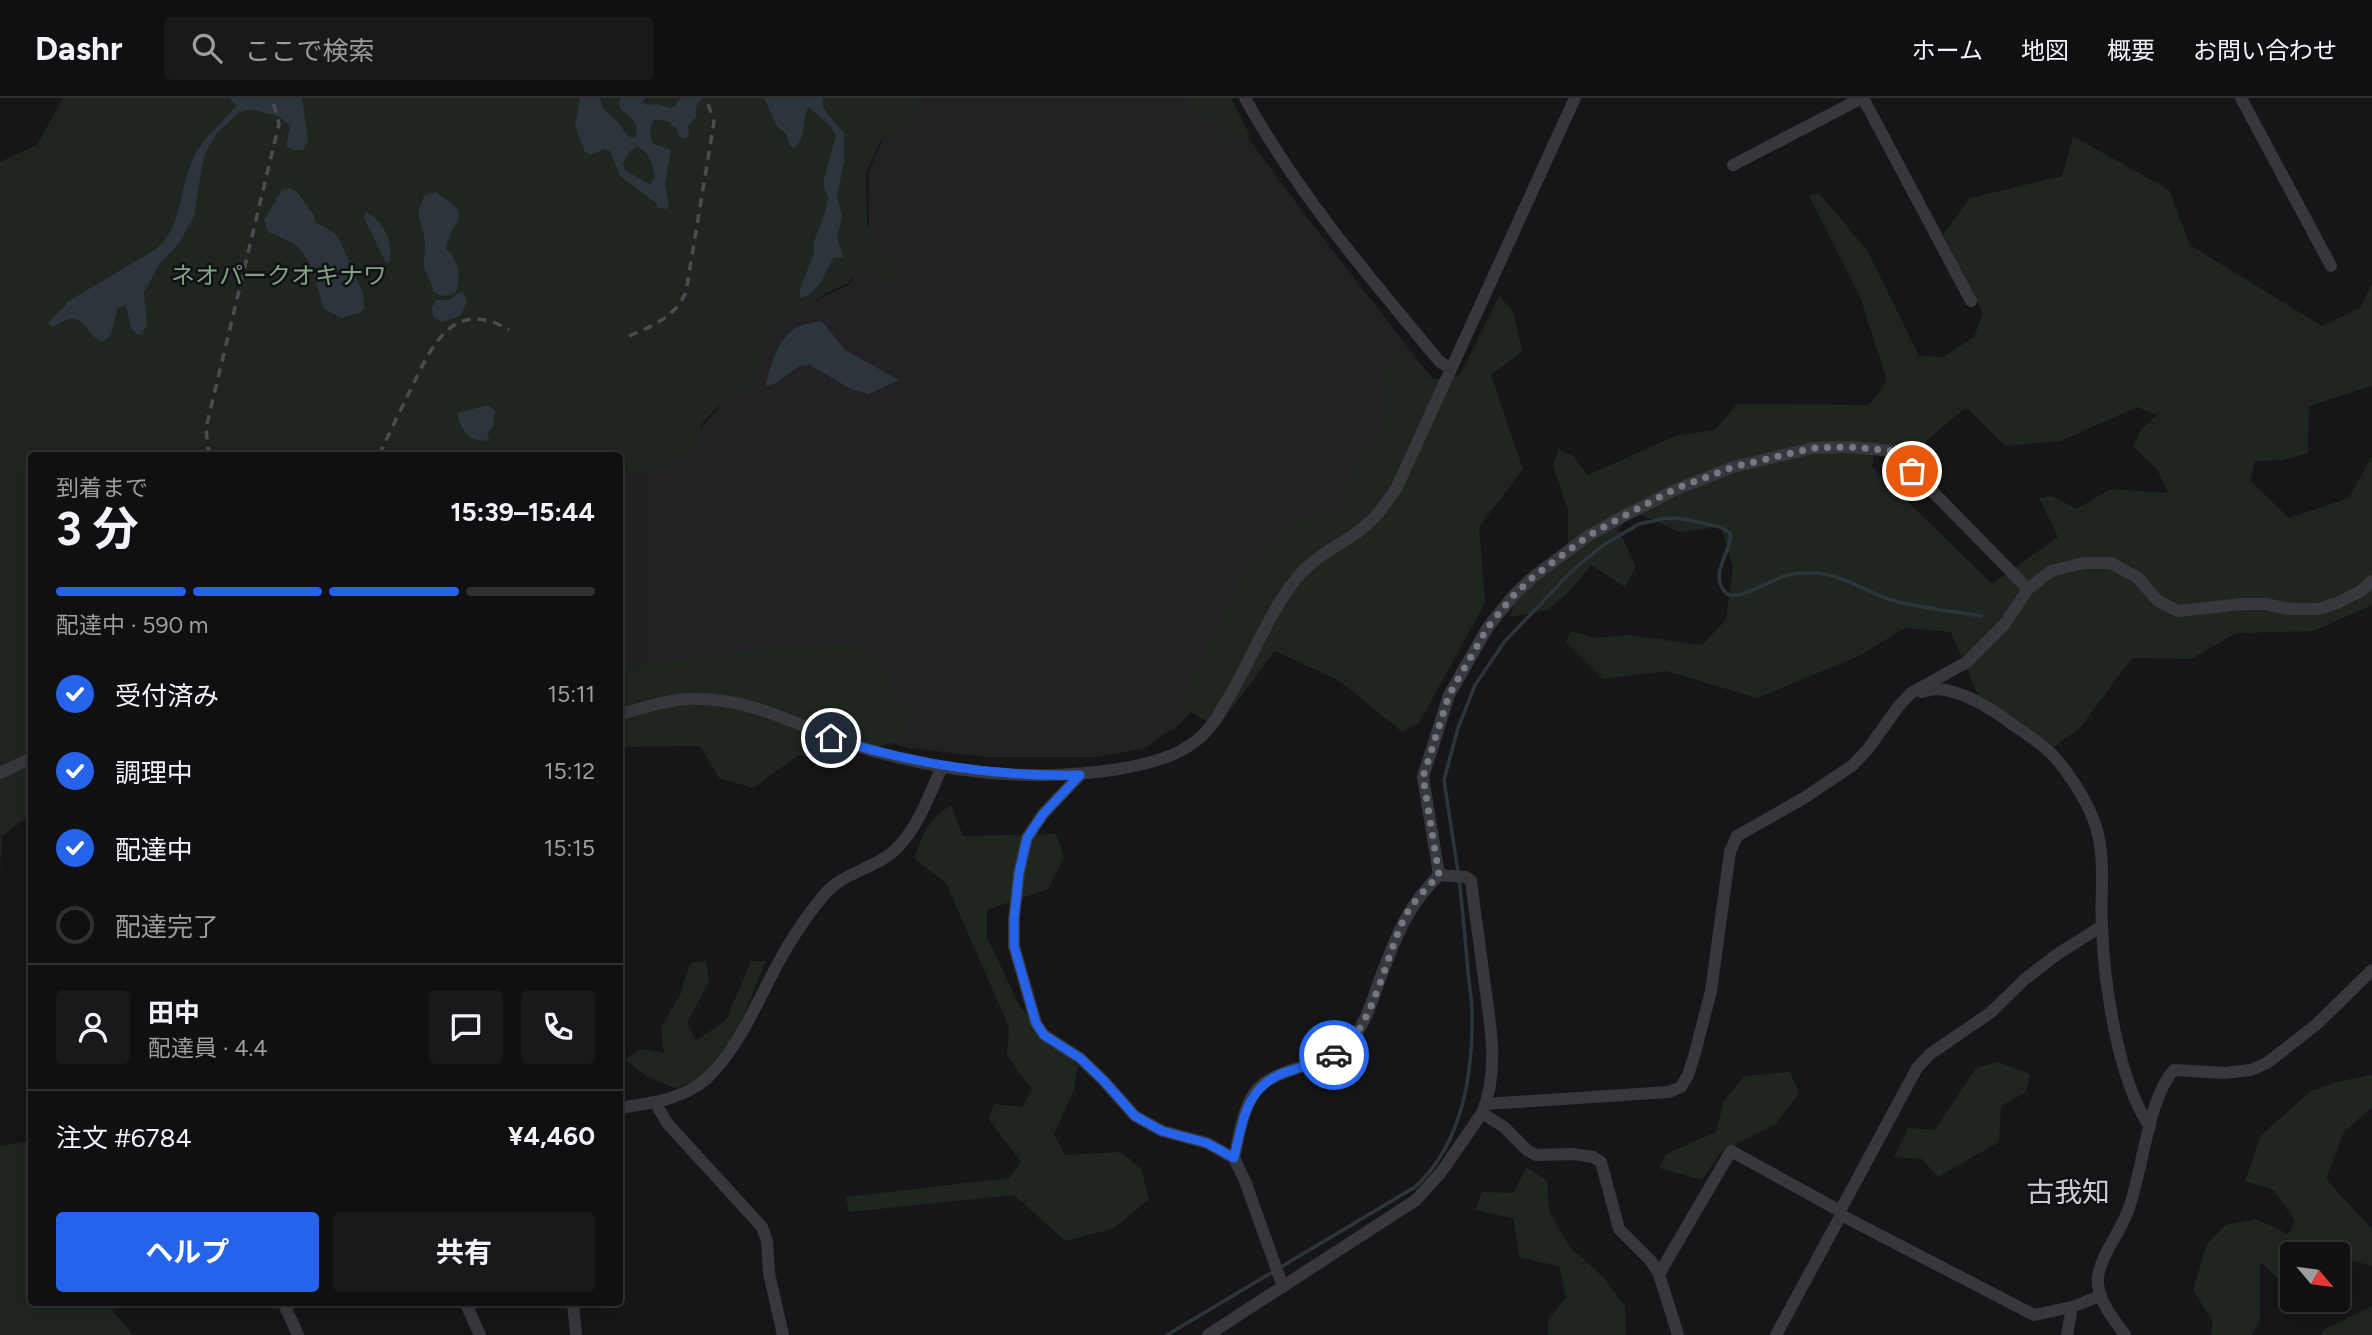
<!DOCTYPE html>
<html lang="ja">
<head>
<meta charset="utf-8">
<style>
  :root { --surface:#101012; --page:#19191b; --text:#f1f3f6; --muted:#9c9d9f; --line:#303032; --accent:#2563eb }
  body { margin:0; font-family:Figtree,"Noto Sans JP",sans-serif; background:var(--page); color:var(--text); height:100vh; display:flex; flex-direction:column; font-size:26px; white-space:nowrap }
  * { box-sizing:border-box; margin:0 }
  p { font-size:23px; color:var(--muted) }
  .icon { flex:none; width:38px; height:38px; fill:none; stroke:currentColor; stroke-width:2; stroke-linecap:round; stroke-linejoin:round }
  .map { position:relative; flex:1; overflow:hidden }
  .sheet { position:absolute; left:28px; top:354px; width:595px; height:854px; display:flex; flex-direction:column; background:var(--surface); border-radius:7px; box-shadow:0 7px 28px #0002,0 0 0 2px var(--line) }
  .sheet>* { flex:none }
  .needle { width:46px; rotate:119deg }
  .tools { position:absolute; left:2280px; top:1144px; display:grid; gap:14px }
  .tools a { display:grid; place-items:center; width:70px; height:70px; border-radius:7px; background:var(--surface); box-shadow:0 7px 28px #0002,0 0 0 2px var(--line); font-size:35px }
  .pin { position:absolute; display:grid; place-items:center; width:60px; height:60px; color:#fff; margin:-30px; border:4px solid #fff; border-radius:50%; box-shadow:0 2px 7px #0007 }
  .courier { position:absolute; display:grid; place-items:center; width:70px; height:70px; margin:-35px; border:5px solid #2563eb; border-radius:50%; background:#fff; color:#222; box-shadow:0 2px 9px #0007 }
  .head em { font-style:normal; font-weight:700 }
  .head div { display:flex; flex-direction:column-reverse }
  .head { display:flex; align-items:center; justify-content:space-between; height:119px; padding:0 28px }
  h1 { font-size:46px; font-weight:700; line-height:52px }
  .bar { display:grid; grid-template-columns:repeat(4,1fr); gap:10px 7px; align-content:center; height:84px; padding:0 28px }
  .bar i { height:9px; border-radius:5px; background:var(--line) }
  .bar .on { background:var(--accent) }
  .bar p { grid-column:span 4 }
  .line { display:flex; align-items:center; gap:18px; padding:0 28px; border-top:2px solid var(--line) }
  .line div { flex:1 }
  .round { display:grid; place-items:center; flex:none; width:74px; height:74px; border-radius:7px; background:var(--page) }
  ol { padding:0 28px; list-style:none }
  li { display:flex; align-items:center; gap:21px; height:77px }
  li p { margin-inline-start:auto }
  li .icon { padding:7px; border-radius:50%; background:var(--accent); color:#fff; stroke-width:4 }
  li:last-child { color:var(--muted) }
  li i { width:38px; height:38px; border:4px solid var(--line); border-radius:50% }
  .primary-button { display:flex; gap:14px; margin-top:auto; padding:14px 28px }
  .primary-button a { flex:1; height:80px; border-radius:7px; background:var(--accent); color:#fff; font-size:28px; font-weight:700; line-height:80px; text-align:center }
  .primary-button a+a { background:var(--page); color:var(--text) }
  header { display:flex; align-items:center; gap:42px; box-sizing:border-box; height:98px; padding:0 35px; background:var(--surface); border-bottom:2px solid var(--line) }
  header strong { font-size:33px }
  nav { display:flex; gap:38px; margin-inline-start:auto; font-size:24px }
  .search { width:490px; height:63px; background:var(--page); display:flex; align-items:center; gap:18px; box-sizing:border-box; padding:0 24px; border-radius:7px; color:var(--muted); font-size:26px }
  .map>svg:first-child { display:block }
  .built { fill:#222225 }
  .green { fill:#1e261f; fill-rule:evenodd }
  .water { fill:#2c353c; fill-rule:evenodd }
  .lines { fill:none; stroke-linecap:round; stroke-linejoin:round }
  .stream { stroke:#2c353c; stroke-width:3.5 }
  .minor { stroke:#37383d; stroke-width:12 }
  .rail { stroke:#4a4c52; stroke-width:3.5; stroke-dasharray:9 7; stroke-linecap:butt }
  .done { stroke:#757880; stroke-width:7; stroke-dasharray:0 12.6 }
  .route { stroke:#2563eb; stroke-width:9 }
  .labels { text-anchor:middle; stroke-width:5; stroke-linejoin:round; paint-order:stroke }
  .park-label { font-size:24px; fill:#7fa381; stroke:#111113 }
  .quarter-label { font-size:28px; fill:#c9ccd4; stroke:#111113 }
</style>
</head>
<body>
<header>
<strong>Dashr</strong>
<div class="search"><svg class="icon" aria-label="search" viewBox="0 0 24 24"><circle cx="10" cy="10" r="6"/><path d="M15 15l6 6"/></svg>ここで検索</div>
<nav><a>ホーム</a><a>地図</a><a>概要</a><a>お問い合わせ</a></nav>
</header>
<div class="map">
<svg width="2372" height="1237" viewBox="0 0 2372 1237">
  <rect width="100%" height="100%" fill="#161618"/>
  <polygon class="built" points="901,0 1222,0 1228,13 1303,114 1432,280 1427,310 1215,585 1181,625 1143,651 1098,659 986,659 909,650 842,631 620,606 620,357 679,354 730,298 745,250 779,220 850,186 869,142 868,75"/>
  <g class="green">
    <polygon points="63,0 926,0 888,44 881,42 866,75 867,127 875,141 903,170 892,187 863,174 851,180 848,185 825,196 769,235 753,286 714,312 700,328 700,340 690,358 662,369 620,376 620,357 32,357 31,717 2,738 0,773 0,64 37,47"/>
    <polygon points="1182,0 1231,0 1250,37 1229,46 1208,16 1196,19"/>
    <path d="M2073 38 2169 92 2190 147 2322 228 2360 210 2372 186V288L2309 308 2308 355 2282 362 2255 363 2250 382 2289 420 2349 400 2372 358V507L2314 533 2236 535 2191 561 2132 560 2080 630 2050 652 1983 609 1951 534 1905 530 1859 558 1757 600 1666 573 1603 581 1566 544 1571 533 1595 540 1628 537 1702 547 1726 522 1733 470 1721 429 1679 434 1633 413 1618 431 1636 469 1625 489 1591 467 1570 493 1547 512 1510 519 1516 499 1568 457V412L1553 367 1559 351 1573 358 1588 377 1675 338 1715 332 1737 306 1869 307 1887 282 1861 201 1809 98 1819 95 1867 152 1919 258 1943 259 1974 239 1983 215 1943 136 1970 100 2062 78ZM1966 309 2005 348 2061 343 2137 309 2157 317 2141 332 2133 349 2157 371 2168 395 2110 391 2077 411 2052 398 2039 400 2058 439 1992 486 1872 369 1875 349 1921 348Z"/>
    <polygon points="1499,198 1513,213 1522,253 1491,277 1523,371 1479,429 1485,505 1419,625 1402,634 1340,583 1275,553 1217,630 1180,607 1241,482 1282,430 1338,411 1358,366 1379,337 1390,303 1380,267 1396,252 1423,283 1460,277"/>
    <polygon points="864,544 913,618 900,642 830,664 799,657 753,690 719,680 700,648 620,649 620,571 740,554"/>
    <path d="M951 707 963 738 1056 736 1064 760 1048 791 987 812V839L1020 909 1078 968 1074 992 1054 1036 1065 1057 1121 1054 1141 1070 1149 1102 1112 1131 1065 1143 1014 1097 849 1114 846 1099 1009 1080 1021 1064 988 1020 995 1006 1022 1009 1032 992 1007 957 1009 929 946 785 915 761C922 735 929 722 951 707Z"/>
    <polygon points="706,863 709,884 687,925 696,943 726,922 751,863 766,863 736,935 700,981 675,990 646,978 625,961 641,951 664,955 661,929 681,895 690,865"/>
    <polygon points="1998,964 2030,976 2026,994 2001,1008 1999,1044 1938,1079 1922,1061 1894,1059 1908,1030 1935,1032 1976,970"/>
    <polygon points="1790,974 1799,995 1776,1026 1722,1053 1702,1082 1659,1070 1666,1056 1716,1034 1724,1003 1744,978"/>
    <polygon points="2372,977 2372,1009 2344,1034 2326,1081 2372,1131 2372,1168 2353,1163 2338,1170 2338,1157 2292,1157 2292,1189 2288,1191 2260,1164 2260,1222 2252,1237 2211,1237 2213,1224 2193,1192 2207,1146 2226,1127 2256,1121 2288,1136 2295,1123 2274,1092 2245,1083 2261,1037 2311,993 2336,984"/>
    <polygon points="31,1043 32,1204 106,1204 133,1237 0,1237 0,1048"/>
    <polygon points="1527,1069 1547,1083 1549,1113 1569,1148 1604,1180 1625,1208 1626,1237 1548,1237 1548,1222 1566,1199 1559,1168 1520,1160 1513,1120 1475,1112 1482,1094 1513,1095"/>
    <polygon points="2372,1208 2372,1237 2321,1237 2323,1232"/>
  </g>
  <g class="water">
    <path d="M230 0H302L308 43 303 52H293L286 49 290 27 277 18 255 12H246L237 16 217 35 206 54 202 68 194 119 179 145 161 164 144 194 147 227 142 236 138 237 131 230 126 208 119 209C111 222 117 236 102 244 81 233 84 207 54 229L48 226C53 217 63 213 67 204L156 151C183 128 178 94 192 63 201 41 221 26 236 8Z"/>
    <path d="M580 0H600L603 11 617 23 627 37 633 40 636 38C639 26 631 18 621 12L619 4 621 0H646L642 4 647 7 657 6 670 10 676 7 680 0H704C696 4 695 11 696 19 690 27 687 23 689 37L684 41 679 38 677 31 672 28 670 24 655 21C649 30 650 35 652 45L671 52 665 87 669 107 667 111 658 110 656 105 620 78 610 53 604 51 591 57 585 54 575 28ZM638 49C650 55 652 66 655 79L650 87 625 72 623 65 629 54Z"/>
    <path d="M764 0H823V10L844 35V63L837 99 842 118 837 140 844 160 834 159C826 174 817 197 800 200V191L814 155V144L825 114 828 99 824 89V81L836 38 831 29 809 9C800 22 808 40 794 50L789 47 787 37 777 28Z"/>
    <path d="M290 90C303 96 304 108 314 116L315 124 334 135 339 141 363 195 364 210 360 215 342 220 324 211C319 195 311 160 298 149 289 142 278 138 268 134L264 122 282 92Z"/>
    <path d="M435 94C479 119 450 121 446 151 459 162 461 179 456 194 447 199 442 199 433 194 433 184 425 177 424 168 423 160 426 153 425 145 423 121 412 123 425 97Z"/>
    <path d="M366 114C384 123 395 147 389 166L385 163 364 120Z"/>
    <polygon points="460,194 464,195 467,205 460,218 442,224 433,219 432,210 436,202 450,202"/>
    <path d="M820 223 826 228 845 252 899 282 869 296 851 291 810 267 799 268 776 285 766 288C769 269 778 239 798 229 804 226 813 225 820 223Z"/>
    <path d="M488 307 495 313 493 328 488 334 489 342C470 346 461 332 457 315Z"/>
  </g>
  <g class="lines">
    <g class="stream">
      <path d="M1458 774 1444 682 1458 630 1475 587 1505 543 1573 472 1602 448 1639 426 1666 420 1684 421 1720 429 1730 435C1734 452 1707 475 1726 495 1735 505 1773 481 1785 478 1793 475 1802 475 1811 475 1842 475 1863 493 1891 502 1920 510 1951 513 1981 518"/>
      <path d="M1167 1237 1415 1089C1462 1046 1473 976 1472 915 1472 901 1469 887 1468 873 1465 842 1463 812 1459 782"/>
    </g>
    <g class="minor">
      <path d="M1245 0C1298 96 1370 180 1440 264L1450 270"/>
      <polyline points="1863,0 1971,203"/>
      <polyline points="2241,0 2331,168"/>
      <polyline points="1733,67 1862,0"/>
      <path d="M1922 594C1926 593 1932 591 1937 591 1961 592 1991 610 2009 624 2026 636 2046 648 2059 664 2073 682 2089 707 2096 729 2106 761 2100 796 2102 829 2104 886 2118 983 2150 1029"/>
      <path d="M620 616C641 611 664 602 687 601 698 600 712 602 723 603 769 609 810 633 853 647 939 674 1030 685 1119 671 1145 666 1176 660 1197 642 1210 632 1218 618 1226 604 1251 564 1267 517 1296 481 1317 455 1339 449 1363 430 1377 419 1387 404 1397 389L1575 0"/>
      <polyline points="0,675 32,660"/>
      <polyline points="1080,677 1043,716 1027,740 1019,775 1014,821 1014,848 1036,925 1044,937 1080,960 1104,983 1135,1018 1162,1033 1207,1045 1234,1060 1245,1083 1283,1189"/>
      <polyline points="1439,777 1423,679 1449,597 1488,529 1513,498 1533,479 1588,438 1620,420 1675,392 1733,369 1813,350 1851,349 1893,353 2028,491"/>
      <polyline points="655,1004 667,1025 762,1129 767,1143 769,1175 783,1237"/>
      <polyline points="1486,1006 1669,994 1681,989 1688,977 1695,955 1711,893 1730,754 1737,738 1804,700 1853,667 1868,651 1898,609 1911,595 1967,564 2004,527 2028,491 2051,473 2084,465 2111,465 2138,480 2158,503 2178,513 2241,506 2265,506 2290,511 2319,511 2337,505 2361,493 2372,483"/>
      <path d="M620 1010C649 1005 681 1002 705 982 738 952 755 908 776 869 789 844 805 820 823 798 843 773 878 771 899 748 919 727 930 695 942 669"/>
      <polyline points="1482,1015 1504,1029 1527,1052 1536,1057 1573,1056 1593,1059 1601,1064 1619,1131 1651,1163 1659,1176 1678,1237"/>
      <polyline points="1841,1117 2034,1217 2072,1209 2100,1198"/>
      <polyline points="1659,1176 1731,1053 1840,1113"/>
      <polyline points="283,1204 298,1237"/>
      <polyline points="465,1204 480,1237"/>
      <polyline points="573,1204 576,1237"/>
      <path d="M1208 1237 1416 1102 1442 1073 1482 1015C1500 972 1490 925 1484 881 1480 848 1475 816 1471 783L1466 779 1439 777C1407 809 1397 836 1381 878 1373 900 1367 923 1352 941 1327 972 1276 966 1255 994 1242 1013 1239 1039 1234 1060"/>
      <polyline points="1776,1237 1841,1117 1840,1113 1917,970 1930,956 1990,915 2025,881 2059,855 2102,828"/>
      <polyline points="2067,1237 2072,1209"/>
      <path d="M2125 1237C2113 1220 2096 1201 2098 1179 2101 1157 2119 1136 2127 1115 2143 1076 2147 1001 2174 972L2225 975 2251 972 2267 965 2317 926 2372 872"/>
    </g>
    <g class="rail">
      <path d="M629 238C654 227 674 220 686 194L714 24 706 0"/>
      <polyline points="211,357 208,350 206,330 279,26 272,0"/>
      <path d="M379 357C390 334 401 311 412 289 432 246 455 199 509 232"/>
    </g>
  </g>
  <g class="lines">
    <path class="done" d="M1334 957C1371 939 1386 856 1405 819 1413 803 1427 790 1439 777L1423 679 1449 597 1488 529 1513 498 1533 479 1588 438 1620 420 1675 391 1733 369 1813 350 1851 349 1893 353 1912 373"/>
    <path class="route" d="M831 640C913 666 994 679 1080 677L1043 716 1027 740 1019 775 1014 821V848L1036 925 1044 937 1080 960 1104 983 1135 1018 1162 1033 1207 1045 1234 1060C1242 1026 1245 990 1283 975 1300 969 1318 965 1334 957"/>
  </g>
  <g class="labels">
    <g class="park-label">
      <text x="279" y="186">ネオパークオキナワ</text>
    </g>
    <g class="quarter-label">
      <text x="2068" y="1104">古我知</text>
    </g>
  </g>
</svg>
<div class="tools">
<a><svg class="needle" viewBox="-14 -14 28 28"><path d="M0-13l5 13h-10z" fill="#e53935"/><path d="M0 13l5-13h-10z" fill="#9c9d9f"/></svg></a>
</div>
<div class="pin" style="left:1912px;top:373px;background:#ea580c"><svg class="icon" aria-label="bag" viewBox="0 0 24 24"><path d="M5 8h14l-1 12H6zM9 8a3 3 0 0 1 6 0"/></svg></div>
<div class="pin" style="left:831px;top:640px;background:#1f2937"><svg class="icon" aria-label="home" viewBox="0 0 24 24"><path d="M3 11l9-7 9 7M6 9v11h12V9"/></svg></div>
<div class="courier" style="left:1334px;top:957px"><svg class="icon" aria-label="car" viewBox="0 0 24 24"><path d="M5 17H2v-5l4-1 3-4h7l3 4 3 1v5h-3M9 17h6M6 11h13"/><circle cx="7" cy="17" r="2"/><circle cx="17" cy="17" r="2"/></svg></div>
<section class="sheet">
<div class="head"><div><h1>3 分</h1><p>到着まで</p></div><em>15:39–15:44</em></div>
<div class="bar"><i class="on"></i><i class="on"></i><i class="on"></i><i></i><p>配達中 · 590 m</p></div>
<ol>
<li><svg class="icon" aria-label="check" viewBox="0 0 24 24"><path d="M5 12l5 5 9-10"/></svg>受付済み<p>15:11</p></li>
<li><svg class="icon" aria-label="check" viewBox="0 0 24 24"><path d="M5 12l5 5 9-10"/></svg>調理中<p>15:12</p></li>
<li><svg class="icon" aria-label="check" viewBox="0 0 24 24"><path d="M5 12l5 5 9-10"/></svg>配達中<p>15:15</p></li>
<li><i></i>配達完了</li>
</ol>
<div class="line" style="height:126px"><a class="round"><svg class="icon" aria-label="person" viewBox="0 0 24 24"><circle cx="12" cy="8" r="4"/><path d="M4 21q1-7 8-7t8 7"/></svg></a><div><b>田中</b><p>配達員 · 4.4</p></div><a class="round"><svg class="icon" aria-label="chat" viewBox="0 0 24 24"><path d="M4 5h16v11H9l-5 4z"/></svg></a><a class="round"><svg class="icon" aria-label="phone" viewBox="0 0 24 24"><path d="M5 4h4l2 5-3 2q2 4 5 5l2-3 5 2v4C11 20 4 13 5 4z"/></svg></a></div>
<div class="line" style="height:91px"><div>注文 #6784</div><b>¥4,460</b></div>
<div class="primary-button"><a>ヘルプ</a><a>共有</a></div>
</section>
</div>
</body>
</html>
